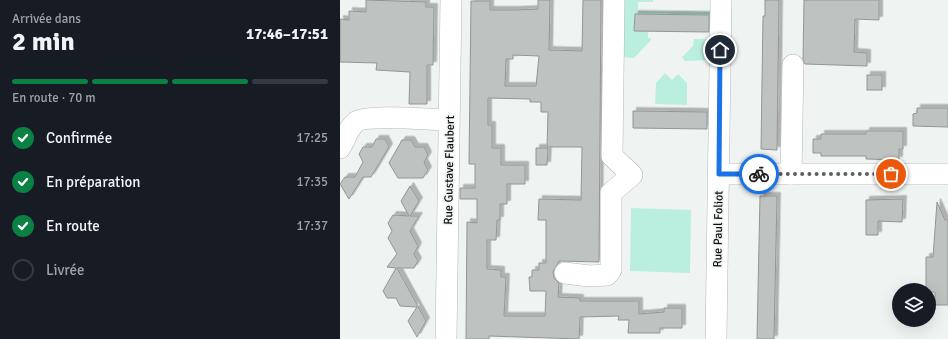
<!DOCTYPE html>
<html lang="fr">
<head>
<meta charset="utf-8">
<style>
  :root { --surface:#171b24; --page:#242831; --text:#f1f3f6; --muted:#9ea1a6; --line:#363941; --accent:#0b8043 }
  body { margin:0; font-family:Signika,sans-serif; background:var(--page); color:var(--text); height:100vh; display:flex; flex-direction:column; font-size:15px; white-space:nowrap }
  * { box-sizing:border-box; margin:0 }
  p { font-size:13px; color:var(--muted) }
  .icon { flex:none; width:22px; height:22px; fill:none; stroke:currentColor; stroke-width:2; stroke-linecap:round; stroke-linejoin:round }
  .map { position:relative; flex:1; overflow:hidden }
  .details { display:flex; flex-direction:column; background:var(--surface); width:340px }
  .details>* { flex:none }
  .buttons { position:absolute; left:552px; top:283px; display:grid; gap:8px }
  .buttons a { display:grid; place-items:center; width:44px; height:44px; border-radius:50%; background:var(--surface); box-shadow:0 4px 16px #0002; font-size:20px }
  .pin { position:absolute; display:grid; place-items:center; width:34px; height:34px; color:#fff; margin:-17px; border:2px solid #fff; border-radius:50%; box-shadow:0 1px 4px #0007 }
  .courier { position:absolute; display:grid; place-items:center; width:40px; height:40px; margin:-20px; border:3px solid #1a73e8; border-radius:50%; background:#fff; color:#222; box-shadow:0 1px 5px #0007 }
  .summary em { font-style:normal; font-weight:800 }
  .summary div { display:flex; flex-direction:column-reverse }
  .summary { display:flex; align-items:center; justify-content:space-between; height:68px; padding:0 12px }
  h1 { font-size:26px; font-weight:800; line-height:30px }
  .bar { display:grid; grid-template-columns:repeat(4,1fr); gap:6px 4px; align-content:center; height:48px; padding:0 12px }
  .bar i { height:5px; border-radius:3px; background:var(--line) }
  .bar .active { background:var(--accent) }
  .bar p { grid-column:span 4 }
  ol { padding:0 12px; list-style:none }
  li { display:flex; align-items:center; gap:12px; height:44px }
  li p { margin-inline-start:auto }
  li .icon { padding:4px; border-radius:50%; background:var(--accent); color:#fff; stroke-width:4 }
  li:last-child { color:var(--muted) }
  li i { width:22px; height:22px; border:2px solid var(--line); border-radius:50% }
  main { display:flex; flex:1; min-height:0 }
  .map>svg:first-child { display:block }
  .green { fill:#baefdf }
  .building { fill:#bec2c0; stroke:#929695; fill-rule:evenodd; filter:url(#shadow) }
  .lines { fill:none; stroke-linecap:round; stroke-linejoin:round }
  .minor-casing { stroke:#b4b8b7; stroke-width:22 }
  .minor { stroke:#fff; stroke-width:21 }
  .done { stroke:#5c5f5e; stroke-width:4; stroke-dasharray:0 7.2 }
  .route { stroke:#1a73e8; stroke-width:5 }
  .labels { text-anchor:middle; stroke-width:3; stroke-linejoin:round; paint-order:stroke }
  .street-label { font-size:12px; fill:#0d0f0e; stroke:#eff3f2 }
</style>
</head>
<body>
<main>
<section class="details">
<div class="summary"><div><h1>2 min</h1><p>Arrivée dans</p></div><em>17:46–17:51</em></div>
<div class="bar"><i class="active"></i><i class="active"></i><i class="active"></i><i></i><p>En route · 70 m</p></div>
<ol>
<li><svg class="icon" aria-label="check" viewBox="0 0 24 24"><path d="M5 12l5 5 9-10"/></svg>Confirmée<p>17:25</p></li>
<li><svg class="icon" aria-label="check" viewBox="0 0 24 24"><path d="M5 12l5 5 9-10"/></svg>En préparation<p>17:35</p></li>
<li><svg class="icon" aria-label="check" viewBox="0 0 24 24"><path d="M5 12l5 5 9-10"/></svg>En route<p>17:37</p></li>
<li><i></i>Livrée</li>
</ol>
</section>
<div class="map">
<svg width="608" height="339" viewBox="0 0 608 339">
  <defs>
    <filter id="shadow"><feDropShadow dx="3.5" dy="-3.5" stdDeviation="0" flood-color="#0004"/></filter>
  </defs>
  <rect width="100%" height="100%" fill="#eff3f2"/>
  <g class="green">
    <polygon points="280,0 313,0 313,2 298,2 298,11 370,12 370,15 295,14 294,31 308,31 308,38 311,38 311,40 294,58 279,57"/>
    <polygon points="354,39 369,39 369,60 345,61 342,57 353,46"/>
    <polygon points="325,73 332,80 338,74 347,83 347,105 315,104 316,83"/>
    <polygon points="291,208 351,210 350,273 290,271"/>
  </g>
  <g class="building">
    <polygon points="26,0 86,2 86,7 94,7 93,65 87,65 87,104 69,104 70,72 36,70 37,63 0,62 0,19 9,20 9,11 26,12"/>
    <path d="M198 0H210L209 50 242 51 243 0H261L259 262 219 261 213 272 214 278 219 283 218 297 240 298V301H299V314L324 312V308H342V328H320V333H288L289 320H278L279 316 240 317 239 339 149 336V339H126L127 222 137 223V199H120V188H135V164H129L131 1H150V10H176L198 9ZM173 55 199 56 196 86H165L166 59H173ZM148 98 190 99V102H201V112H208L207 147H242L241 200 199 199 198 220H206V263H199V270H192V277H189L190 291H206L205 316H164L166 277H161V270L147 269V240H156L157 220H160V204H167V184H185V165H161V148H152V125H148Z"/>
    <polygon points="425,0 439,0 437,150 421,149 423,16 425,16"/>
    <polygon points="464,0 539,0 539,20 515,19 514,52 527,53 527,66 465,64 463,59"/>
    <polygon points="295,14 369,15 369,32 294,31"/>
    <rect x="527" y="75" width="15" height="15"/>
    <polygon points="577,108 608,108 608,127 573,126 573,114 577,113"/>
    <polygon points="293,111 367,112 367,129 293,128"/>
    <polygon points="526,131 563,131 563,149 559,149 559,160 526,159 526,156 481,156 481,153 473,153 473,139 481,139 481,134 526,134"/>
    <polygon points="36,139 45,139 49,147 31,177 23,177 9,199 0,184 5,177 15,177 23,162 19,154 23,147 32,147"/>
    <polygon points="62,140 71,140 75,147 84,147 88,155 84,162 88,170 83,178 58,178 49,163"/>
    <polygon points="196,148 208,148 207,165 196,165"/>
    <polygon points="70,186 79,201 70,216 79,216 70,231 78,246 74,254 78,261 74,268 57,268 86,321 77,337 68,321 77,307 60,306 56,298 47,298 43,291 56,268 47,267 57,254 48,238 52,231 48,223 53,215 69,216 61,201"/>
    <polygon points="420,196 437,196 434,339 417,339"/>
    <polygon points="563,199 562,222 538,221 538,235 526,235 526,200"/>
    <polygon points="597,202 605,220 608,220 608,305 595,305 595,292 589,292 589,290 586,290 586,257 593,257"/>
  </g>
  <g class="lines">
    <defs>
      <g id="minor">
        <path d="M0 148C6 139 7 129 16 122 27 114 93 120 109 120"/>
        <polyline points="379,174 608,174"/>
        <polyline points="451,174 453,65"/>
        <polyline points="225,273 249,276 267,275 271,270 271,193 292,175 272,156 274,0"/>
        <polyline points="106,339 111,0"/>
        <polyline points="376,339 381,0"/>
      </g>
    </defs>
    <use href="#minor" class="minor-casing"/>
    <use href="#minor" class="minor"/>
  </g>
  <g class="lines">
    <polyline class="done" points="419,174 551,174"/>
    <polyline class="route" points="380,50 379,174 419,174"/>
  </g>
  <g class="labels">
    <g class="street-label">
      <text transform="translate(109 170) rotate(-89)" y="4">Rue Gustave Flaubert</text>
      <text transform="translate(378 229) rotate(-89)" y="4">Rue Paul Foliot</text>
    </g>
  </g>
</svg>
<div class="buttons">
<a><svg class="icon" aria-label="layers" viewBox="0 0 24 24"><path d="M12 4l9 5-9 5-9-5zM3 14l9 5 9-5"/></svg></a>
</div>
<div class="pin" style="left:551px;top:174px;background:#ea580c"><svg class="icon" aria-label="bag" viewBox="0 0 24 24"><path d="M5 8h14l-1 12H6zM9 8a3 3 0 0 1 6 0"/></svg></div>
<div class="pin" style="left:380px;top:50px;background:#1f2937"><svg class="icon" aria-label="home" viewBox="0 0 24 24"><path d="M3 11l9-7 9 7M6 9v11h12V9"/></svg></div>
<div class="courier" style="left:419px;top:174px"><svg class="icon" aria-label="bike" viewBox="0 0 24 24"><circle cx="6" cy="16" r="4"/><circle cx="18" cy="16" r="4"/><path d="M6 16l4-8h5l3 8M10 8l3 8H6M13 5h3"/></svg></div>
</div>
</main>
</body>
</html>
